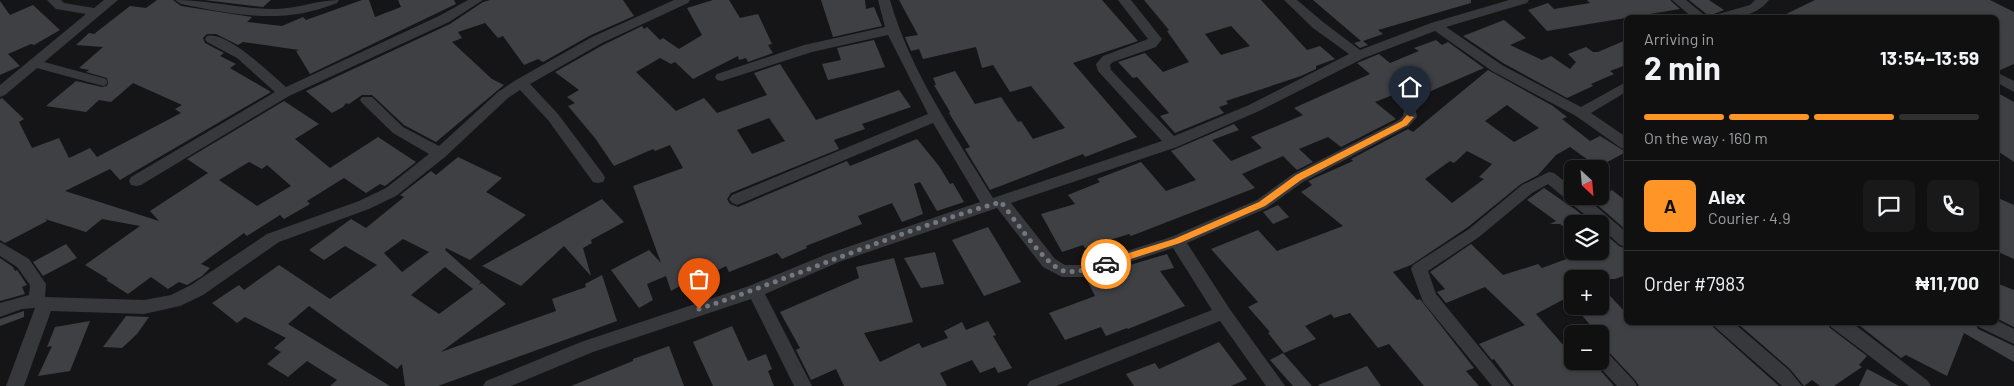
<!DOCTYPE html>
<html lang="en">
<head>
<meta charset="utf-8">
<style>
  :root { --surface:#101011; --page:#19191a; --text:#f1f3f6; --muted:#9c9d9f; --line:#303031; --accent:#fe9526 }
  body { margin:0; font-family:Barlow,sans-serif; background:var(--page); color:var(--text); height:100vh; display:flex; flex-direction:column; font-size:19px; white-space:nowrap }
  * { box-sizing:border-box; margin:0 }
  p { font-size:16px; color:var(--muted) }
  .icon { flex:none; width:28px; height:28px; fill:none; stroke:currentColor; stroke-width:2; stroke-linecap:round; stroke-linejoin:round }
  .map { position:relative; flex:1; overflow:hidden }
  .side { position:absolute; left:1624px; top:15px; width:375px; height:310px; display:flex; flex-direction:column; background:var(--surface); border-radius:8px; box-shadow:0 1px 4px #0004,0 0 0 1px var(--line) }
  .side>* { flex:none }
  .needle { width:32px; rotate:154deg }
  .controls { position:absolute; left:1564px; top:160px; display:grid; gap:10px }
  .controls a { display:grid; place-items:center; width:45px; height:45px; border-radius:8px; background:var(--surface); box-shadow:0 1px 4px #0004,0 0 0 1px var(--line); font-size:25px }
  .pin { position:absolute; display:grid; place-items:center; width:42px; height:42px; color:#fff; margin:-51px -21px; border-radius:50% 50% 50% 0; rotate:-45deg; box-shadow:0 0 5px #0007 }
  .pin .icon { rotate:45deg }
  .courier { position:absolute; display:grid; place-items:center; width:50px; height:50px; margin:-25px; border:4px solid #fe9526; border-radius:50%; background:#fff; color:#222; box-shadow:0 1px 6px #0007 }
  .summary em { font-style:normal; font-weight:700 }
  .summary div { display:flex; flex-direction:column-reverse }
  .summary { display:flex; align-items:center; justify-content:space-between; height:85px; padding:0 20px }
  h1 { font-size:32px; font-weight:700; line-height:38px }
  .bar { display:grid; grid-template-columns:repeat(4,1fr); gap:8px 5px; align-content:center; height:60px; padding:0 20px }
  .bar i { height:6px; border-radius:4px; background:var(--line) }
  .bar .current { background:var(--accent) }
  .bar p { grid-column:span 4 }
  .line { display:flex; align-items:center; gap:12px; padding:0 20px; border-top:1px solid var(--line) }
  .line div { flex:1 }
  .round { display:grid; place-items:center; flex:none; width:52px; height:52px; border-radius:8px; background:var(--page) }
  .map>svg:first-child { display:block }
  .building { fill:#3f4044; fill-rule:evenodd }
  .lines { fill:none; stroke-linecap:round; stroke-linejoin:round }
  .service { stroke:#36383c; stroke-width:8 }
  .minor { fill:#36383c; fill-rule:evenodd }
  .route { fill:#fe9526 }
  .done { stroke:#737880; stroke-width:5; stroke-dasharray:0 9 }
</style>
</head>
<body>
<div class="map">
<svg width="2014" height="386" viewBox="0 0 2014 386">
  <rect width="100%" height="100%" fill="#151517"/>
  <g class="building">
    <path d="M157 0H173L181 6 252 17 247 22 282 26 303 17 306 20 362 0H369L375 17 401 7 398 0H454L456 4 310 74 296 51 299 50 243 42 238 45 216 34H207L203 38 205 43 224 53 220 56 236 64 230 68 271 92 120 180 110 169 65 191 159 221 150 211 208 173 187 159 284 101 319 124 295 139 330 168 378 137 416 162 385 186 380 184 366 193 344 178 307 201 310 204 284 219 280 215 247 236 244 233 201 264 210 268 202 276 187 285 179 282 168 289 151 277 128 294 106 280 108 279 85 265 140 226 102 219 86 232 45 219 47 221 5 243 0 240V99L2 98 24 119 19 122 32 148 59 138 69 158 90 148 97 157 181 113 175 109 182 105 133 83 111 102 99 100 86 112 46 106 76 81 102 87 107 86 108 83 107 78 86 72 89 70 79 68 103 47 76 45 89 33 94 34 130 6 146 8ZM249 162 262 169 267 165 291 186 257 206 219 180Z"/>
    <polygon points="204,0 271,0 263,7"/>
    <polygon points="490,0 623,0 634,16 591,35 543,62 538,59 524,65 503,36 498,38 485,23 458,32 462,38 452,42 492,79 504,85 436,142 404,125 372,95 362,95 349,104 346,103 343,107 332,113 306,91 450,24 483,2"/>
    <path d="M713 0H729L740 18 758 14 772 44 768 45 773 53 748 62 746 58 739 60 738 56 693 79 675 62 671 64 660 58 636 72 676 111 704 98 717 113 767 95 754 73 780 64 816 120 899 90 911 107 862 124 865 129 834 140 839 149 731 193 727 199 730 204 738 207 847 161 850 166 917 139 939 166 950 184 953 183 964 202 937 211 920 182 914 184 923 214 902 222 892 203 858 216 862 224 806 246 807 248 782 259 777 253 729 272 726 266 687 286 685 283 671 291 666 276 647 284 653 300 639 308 611 270 649 250 661 263 633 186 683 168 670 145 655 151 653 149 614 166 595 138 568 106 575 103 567 97 579 90 555 72 603 45 642 26 644 29 647 27 660 40 663 38 679 49 702 35 687 8ZM769 118 785 141 752 154 737 130Z"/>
    <polygon points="821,0 865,0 866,9 874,7 882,26 833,37"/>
    <polygon points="899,0 1102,0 1138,41 1073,63 1137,137 1085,157 1083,154 990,190 965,149 970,147 949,113 950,112 934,85 936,85 933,78 955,71 975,104 1001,97 1018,122 1021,121 1033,139 1065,128 1031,86 1010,92 993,65 982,68 976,47 923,59 919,49 911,51 905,37 918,35"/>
    <path d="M1144 0H1261L1307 50 1320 46 1335 59 1316 66V69L1301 76 1226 101 1228 104 1219 107 1224 113 1175 133 1160 116 1169 113 1137 77 1133 78 1118 62 1145 53 1163 72 1189 62 1167 31 1169 30ZM1231 26 1250 46 1221 55 1205 34Z"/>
    <polygon points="1313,0 1471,0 1471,3 1378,30 1383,34 1363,41 1368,45 1360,48 1354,43 1361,41"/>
    <polygon points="1587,0 1670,0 1680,9 1547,31 1528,10 1548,3 1554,9 1590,3"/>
    <polygon points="1689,0 1709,0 1724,10 1709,16"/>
    <polygon points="1815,0 1990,0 2014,12 2014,64 1998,71 1996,70 1996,18 1778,18"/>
    <polygon points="0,1 10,15 33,5 60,30 34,45 31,44 8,54 20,66 0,75"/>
    <polygon points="1504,20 1526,38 1510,45 1542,60 1551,56 1570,69 1576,62 1568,54 1586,47 1593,52 1598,52 1626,40 1626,65 1610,71 1614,74 1591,84 1593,86 1567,98 1503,63 1463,36"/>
    <polygon points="874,40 885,67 828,80 822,64 841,60 837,48"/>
    <polygon points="1436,40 1442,45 1448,42 1484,68 1424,94 1415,86 1375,102 1396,119 1341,147 1328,137 1299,149 1313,162 1297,170 1283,156 1242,174 1255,188 1131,236 1129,234 1085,248 1083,245 1062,252 1041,214 1075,204 1068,195 1100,182 1097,179 1141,162 1166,191 1196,180 1171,151 1234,124 1239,130 1212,140 1231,161 1262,148 1251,137 1303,115 1294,108 1370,74 1357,63 1379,54 1390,63 1419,51 1414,48"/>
    <path d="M1488 70 1553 106 1567 117 1562 119 1590 141 1600 136 1626 152 1598 167 1570 147 1556 155 1538 175 1521 184 1468 227 1411 265 1393 272 1417 300 1420 299 1474 368 1466 371 1479 386H1424L1389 344 1378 348 1350 313 1334 318 1331 314 1305 326 1316 339 1284 353 1268 333 1270 332 1248 307 1258 302 1211 249 1258 230 1277 251 1343 226 1301 192 1312 185 1308 181 1353 161 1351 159 1408 129 1413 132ZM1507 105 1539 128 1514 142 1485 121ZM1467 151 1492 164 1479 177 1484 179 1452 203 1425 179 1450 161 1454 163Z"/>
    <polygon points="1996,92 2014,102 2014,162 1996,150"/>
    <path d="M458 157 502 178 486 192 526 215 470 260 446 248 445 250 481 282 478 285 482 283 506 304 441 352 556 311 552 299 586 287 585 284 602 275 617 321 438 386H405L402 364 397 369 309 306 288 324 390 386H330L337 380 307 361 288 377 267 364 281 352 274 348 286 338 245 317 237 323 212 303 239 285 244 290 279 265 330 299 377 265 345 246 324 260 309 250 351 219 366 228 404 197 400 195 431 171 436 175ZM403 239 429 252 402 272 384 253ZM445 267 473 289 439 314 411 295Z"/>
    <polygon points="1544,188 1576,210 1593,224 1572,224 1572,233 1560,224 1550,224 1556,221 1527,200"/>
    <polygon points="1612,190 1626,201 1626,230 1593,201"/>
    <polygon points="1996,197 2014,205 2014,259 1996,251"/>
    <polygon points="602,199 624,222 591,240 592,243 583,248 591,276 564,246 521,286 482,266"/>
    <polygon points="1278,205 1289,217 1273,224 1263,212"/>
    <polygon points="988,227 1021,282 984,296 952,240"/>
    <polygon points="1600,230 1619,246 1626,249 1626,275 1615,279 1572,279 1572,295 1536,314 1572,355 1572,361 1592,361 1614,386 1514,386 1494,359 1492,360 1479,344 1525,325 1485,287 1446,303 1437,292 1445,289 1430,272 1471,244 1503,275 1538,264 1542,268 1572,257 1600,251"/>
    <polygon points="66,244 77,258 43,276 33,262"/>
    <polygon points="935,252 944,284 921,288 904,258"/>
    <polygon points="1167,254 1174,268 1160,271 1185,306 1128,329 1127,328 1106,336 1101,327 1065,340 1049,313 1095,296 1086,278"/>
    <polygon points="0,258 13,267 15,271 17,270 27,285 22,287 25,294 0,301"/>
    <polygon points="894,258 913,322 864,333 880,362 919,343 922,348 948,338 944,331 962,322 966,330 988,321 996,335 993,336 1012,368 998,373 995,367 980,373 972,360 940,373 947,386 844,386 836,369 811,380 796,350 800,348 780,312 859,278 856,267"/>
    <polygon points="1996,283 2014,290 2014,327 1996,318"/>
    <polygon points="1600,285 1626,313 1626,322 1711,322 1714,328 1779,386 1639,386 1635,380 1607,350 1600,347 1600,334 1598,334 1574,306 1600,306"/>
    <polygon points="24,311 24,317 0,326 0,319"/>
    <polygon points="126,316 149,317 137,334 122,348 103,347"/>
    <polygon points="90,321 70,371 38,376 52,346 47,347 55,327"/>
    <polygon points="1736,322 1827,322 1830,328 1867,356 1859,365 1862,367 1834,386 1820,386 1812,380 1804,386 1790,369"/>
    <polygon points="1855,322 1975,322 1978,329 2014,346 2014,362 1964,333 1947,376 1906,355 1901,358"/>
    <polygon points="732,326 748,361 766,354 772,369 768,371 774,386 713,386 693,342"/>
    <polygon points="1219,342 1247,379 1231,386 1134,386 1126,374 1155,363 1159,369"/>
    <polygon points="669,346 684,386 571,386 633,361 633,359"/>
    <polygon points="1283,353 1312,386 1293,386 1270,360"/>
    <polygon points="1367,366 1381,386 1319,386 1318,385"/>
    <polygon points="1867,369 1875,373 1899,386 1859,386"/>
  </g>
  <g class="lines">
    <polyline class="service" points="33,63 103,82"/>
    <g class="minor">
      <polygon points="47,0 61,0 64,3 94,8 104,0 118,0 5,95 0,97 0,85 86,14 56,9"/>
      <path d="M175 0C208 0 241 9 275 9 297 9 317 0 339 0L337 3C283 25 236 15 181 4Z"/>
      <path d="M468 0H483L449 22 289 96 141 185 136 186 131 185 129 181 131 177 275 92 237 58 207 42 205 39 207 36C227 31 271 74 286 87L439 16Z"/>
      <polygon points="674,0 690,0 688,3 602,43 530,84 558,114 603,174 605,178 603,182 598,183 593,182 548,120 520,90 508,98 445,157 396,196 369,209 279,242 203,295 180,306 144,314 51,311 24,386 6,386 35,308 22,309 0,317 0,303 29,295 30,285 17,267 0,256 0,242 29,259 46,284 45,297 144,300 171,295 191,285 267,234 359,201 386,188 429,154 393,133 362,103 360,100 362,97 372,97 403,127 439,146 498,92 516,80 592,37"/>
      <path d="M878 0H890C910 71 955 135 993 198L1162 141 1098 71 1096 64 1103 56 1148 39 1118 0H1131L1162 39 1156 47 1113 62 1110 65 1111 70 1174 136 1249 105 1349 54 1313 28 1284 0H1297L1323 22 1360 50 1431 23 1509 0H1529L1527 3 1446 27 1502 65 1581 107 1626 82V92L1591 113 1626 137V149L1621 148 1576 116 1492 71 1435 31 1364 58 1259 111 1177 147 1011 203 1055 259 1065 265H1083L1171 237 1257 200 1293 174 1399 120 1403 116 1405 106H1415L1417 117 1409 126 1303 182 1267 208 1187 243 1229 308 1285 386H1266L1220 321 1056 386H1027L1030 381 1212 310 1173 248 1083 277H1062L1043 267 997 208 839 262 765 294 812 386H794L751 299 593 352 511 386H483L486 381 581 342 749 286 827 254 980 202 933 123 742 203 737 205 732 203 729 199 732 195 928 114 888 35 812 52 722 81 717 80 715 77 717 74 804 45 885 27Z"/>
      <polygon points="1672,0 1686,0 1708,18 1693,18"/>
      <path d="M1755 0H1769C1756 17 1734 18 1714 18L1715 15 1750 5Z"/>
      <polygon points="1996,72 2014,81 2014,92 1996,82"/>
      <polygon points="1549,172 1554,173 1572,187 1572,196 1584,196 1626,232 1626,247 1620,245 1600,227 1600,224 1596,224 1548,184 1532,193 1479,237 1428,271 1436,294 1511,386 1492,386 1423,302 1411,269 1413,265 1469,229 1522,185"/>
      <polygon points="1996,320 2014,329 2014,344 1979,327 1977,322 1996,322"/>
      <polygon points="1713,322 1733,322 1789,370 1802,386 1782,386 1715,327"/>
      <polygon points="1829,322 1851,322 1928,381 1931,386 1909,386 1831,327"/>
      <polygon points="1600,349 1606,351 1634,381 1637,386 1617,386 1594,361 1600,361"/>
    </g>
  </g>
  <polygon class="route" points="1407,115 1414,117 1407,125 1301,180 1265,206 1180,243 1106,267 1101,264 1103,261 1174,239 1259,202 1296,175 1402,121"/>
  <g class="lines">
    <path class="done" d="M699 309C800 275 898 231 1001 202 1013 217 1046 267 1064 271 1078 273 1092 268 1106 264"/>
  </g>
</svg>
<div class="controls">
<a><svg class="needle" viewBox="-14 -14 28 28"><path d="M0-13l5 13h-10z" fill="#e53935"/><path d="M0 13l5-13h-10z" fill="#9c9d9f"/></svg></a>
<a><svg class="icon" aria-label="layers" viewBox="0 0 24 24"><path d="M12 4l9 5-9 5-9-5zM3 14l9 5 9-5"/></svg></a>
<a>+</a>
<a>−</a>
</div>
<div class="pin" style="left:699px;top:309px;background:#ea580c"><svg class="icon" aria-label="bag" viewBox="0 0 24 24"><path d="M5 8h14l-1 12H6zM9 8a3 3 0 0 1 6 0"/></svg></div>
<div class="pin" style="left:1410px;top:117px;background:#1f2937"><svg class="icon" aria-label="home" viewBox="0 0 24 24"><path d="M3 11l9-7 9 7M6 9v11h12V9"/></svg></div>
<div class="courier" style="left:1106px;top:264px"><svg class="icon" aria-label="car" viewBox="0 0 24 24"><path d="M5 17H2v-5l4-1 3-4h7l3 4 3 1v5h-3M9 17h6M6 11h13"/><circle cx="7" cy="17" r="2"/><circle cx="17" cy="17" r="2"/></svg></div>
<section class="side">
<div class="summary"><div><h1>2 min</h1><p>Arriving in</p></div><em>13:54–13:59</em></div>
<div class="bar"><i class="current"></i><i class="current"></i><i class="current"></i><i></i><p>On the way · 160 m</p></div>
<div class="line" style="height:90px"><b class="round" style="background:var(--accent);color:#111">A</b><div><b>Alex</b><p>Courier · 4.9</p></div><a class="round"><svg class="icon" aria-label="chat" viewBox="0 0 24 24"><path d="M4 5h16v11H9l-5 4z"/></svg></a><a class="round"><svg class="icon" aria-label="phone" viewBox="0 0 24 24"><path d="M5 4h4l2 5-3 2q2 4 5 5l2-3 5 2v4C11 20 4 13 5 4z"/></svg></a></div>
<div class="line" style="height:65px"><div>Order #7983</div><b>₦11,700</b></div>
</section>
</div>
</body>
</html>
